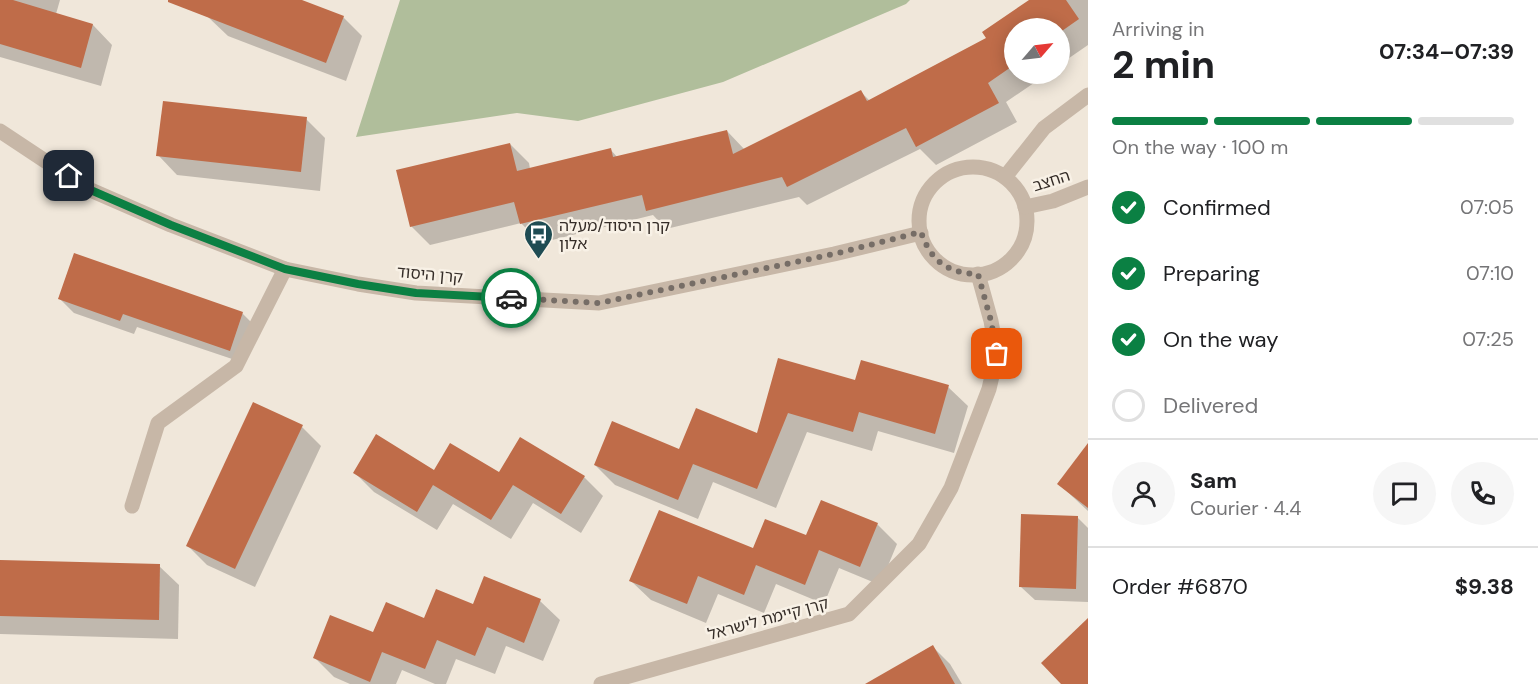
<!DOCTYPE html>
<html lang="en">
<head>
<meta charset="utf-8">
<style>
  :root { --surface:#fff; --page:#f6f6f6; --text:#202124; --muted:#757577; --line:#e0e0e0; --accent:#0b8043 }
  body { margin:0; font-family:"DM Sans","Noto Sans Hebrew",sans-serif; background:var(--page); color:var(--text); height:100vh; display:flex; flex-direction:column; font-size:22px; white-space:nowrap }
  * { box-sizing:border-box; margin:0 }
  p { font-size:20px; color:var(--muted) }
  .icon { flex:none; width:33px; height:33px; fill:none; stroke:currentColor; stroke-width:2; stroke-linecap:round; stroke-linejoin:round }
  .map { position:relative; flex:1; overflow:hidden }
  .side { display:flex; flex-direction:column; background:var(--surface); width:450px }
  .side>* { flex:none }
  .needle { width:39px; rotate:62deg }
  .fabs { position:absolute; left:1004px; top:18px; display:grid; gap:12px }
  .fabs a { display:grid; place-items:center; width:66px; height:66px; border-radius:50%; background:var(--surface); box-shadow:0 3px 15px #0003; font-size:30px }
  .pin { position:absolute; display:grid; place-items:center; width:51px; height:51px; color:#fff; margin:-26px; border-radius:12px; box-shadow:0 3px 9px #0006 }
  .courier { position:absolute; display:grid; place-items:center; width:60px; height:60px; margin:-30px; border:4px solid #0b8043; border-radius:50%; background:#fff; color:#222; box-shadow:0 2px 8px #0007 }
  .overview em { font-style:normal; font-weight:700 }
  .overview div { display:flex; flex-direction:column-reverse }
  .overview { display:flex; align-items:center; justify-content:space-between; height:102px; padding:0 24px }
  h1 { font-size:39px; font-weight:700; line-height:45px }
  .bar { display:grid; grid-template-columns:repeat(4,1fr); gap:9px 6px; align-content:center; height:72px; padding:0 24px }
  .bar i { height:8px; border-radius:4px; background:var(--line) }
  .bar .on { background:var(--accent) }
  .bar p { grid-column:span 4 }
  .line { display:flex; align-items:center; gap:15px; padding:0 24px; border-top:2px solid var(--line) }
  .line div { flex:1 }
  .round { display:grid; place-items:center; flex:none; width:63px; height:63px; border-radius:32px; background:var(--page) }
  ol { padding:0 24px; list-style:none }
  li { display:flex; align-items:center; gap:18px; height:66px }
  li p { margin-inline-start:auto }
  li .icon { padding:6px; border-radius:50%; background:var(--accent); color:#fff; stroke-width:4 }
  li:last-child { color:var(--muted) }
  li i { width:33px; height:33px; border:3px solid var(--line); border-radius:50% }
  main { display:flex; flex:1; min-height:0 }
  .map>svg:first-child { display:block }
  .green { fill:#b0be9b }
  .shadow { fill:#0003 }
  .building { fill:#bf6c49 }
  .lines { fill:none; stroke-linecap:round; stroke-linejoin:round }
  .minor { stroke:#c7b7a7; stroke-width:15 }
  .done { stroke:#766d66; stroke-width:6; stroke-dasharray:0 10.8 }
  .route { stroke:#0b8043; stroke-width:8 }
  .labels { text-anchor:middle; stroke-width:5; stroke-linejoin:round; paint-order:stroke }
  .street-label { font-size:16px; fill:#342c27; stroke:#f8f1e6 }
  .poi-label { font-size:16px; fill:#342c27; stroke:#f8f1e6; text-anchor:start }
</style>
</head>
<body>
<main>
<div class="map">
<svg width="1088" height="684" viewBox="0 0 1088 684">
  <rect width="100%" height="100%" fill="#f0e7da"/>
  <polygon class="green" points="400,0 910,0 906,4 723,82 578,121 517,113 356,137"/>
  <g class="shadow">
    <polygon points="0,0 60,0 56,14 93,25 112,45 101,86 0,57"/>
    <polygon points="214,0 298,0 343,17 362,36 346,81 228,36 208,17"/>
    <polygon points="1031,0 1088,0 1088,45 1059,65 1059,28 1014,28 1014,74 1047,74 1006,102 1017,122 936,165 920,149 807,205 799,197 666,229 653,215 540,243 521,223 430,245 411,226 510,144 529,163 530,169 610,149 618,158 727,131 745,150 861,92 870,101 988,38"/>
    <polygon points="306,119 325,138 320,191 177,175 158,155"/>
    <polygon points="60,299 242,313 256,327 244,363 137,327 134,334 74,313"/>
    <polygon points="780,360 856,382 948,387 968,406 954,453 878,431 872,451 807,432 776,508 713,482 698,519 615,485 595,465 758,435"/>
    <polygon points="302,427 321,446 255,587 207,565 187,545"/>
    <polygon points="1088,445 1088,511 1059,484"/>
    <polygon points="355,473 584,477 603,496 581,533 533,503 511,539 453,504 437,530 374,492"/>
    <polygon points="1077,517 1088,528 1088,602 1035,600 1021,587"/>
    <polygon points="877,524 897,544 880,585 839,568 824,604 776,584 764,613 718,594 706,623 651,600 631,581 807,537"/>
    <polygon points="0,562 159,566 179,585 178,639 0,634"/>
    <polygon points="485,578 540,601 560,620 543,661 506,646 495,674 456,659 446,684 435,684 402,670 396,684 350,684 334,677 315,658 374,634 473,606"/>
    <polygon points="932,646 950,664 962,684 868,684"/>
  </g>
  <g class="building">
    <polygon points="0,0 13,0 93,24 81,68 0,44"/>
    <polygon points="168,0 302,0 344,16 326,63 168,2"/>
    <polygon points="1029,0 1066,0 1079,19 1059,33 1059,28 1014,28 1014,65 988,83 999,103 916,147 906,128 787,187 782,177 646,211 642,195 520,224 514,202 410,227 396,170 510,143 517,171 611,148 613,157 727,130 733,154 861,90 867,101 986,38 982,32"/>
    <polygon points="163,101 307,117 301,172 156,156"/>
    <polygon points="74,253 243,312 230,351 123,314 120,321 58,299"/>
    <polygon points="778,358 855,380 861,360 949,385 935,434 859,412 853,432 788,413 757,489 693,464 678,500 594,465 612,421 679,449 696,408 757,433"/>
    <polygon points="253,402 303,425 235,569 186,546"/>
    <polygon points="376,434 434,470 450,443 499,472 520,437 585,476 561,514 513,485 491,520 433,485 417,512 353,473"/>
    <polygon points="1088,443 1088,508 1057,484"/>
    <polygon points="821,500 878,523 860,567 819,550 805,585 756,565 744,595 698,576 687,604 629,581 659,510 753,548 765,519 806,535"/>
    <polygon points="1021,514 1078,516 1076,589 1019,587"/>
    <polygon points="0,560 160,564 159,620 0,616"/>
    <polygon points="484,576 541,599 524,643 487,627 475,656 437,640 425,669 382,652 370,682 313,658 330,615 373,632 386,602 424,618 436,589 473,604"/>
    <polygon points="1088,618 1088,684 1061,684 1041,663"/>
    <polygon points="933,645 955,684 865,684"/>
  </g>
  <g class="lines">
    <g class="minor">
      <polyline points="0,131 86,188 171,225 285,269 358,284 416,293 599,303 834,254 921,233"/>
      <circle cx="973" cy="221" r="54"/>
      <polyline points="1005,177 1044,128 1088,95"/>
      <polyline points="1025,207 1053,201 1088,187"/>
      <polyline points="132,506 158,423 236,366 285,269"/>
      <polyline points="601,684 849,614 919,544 951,488 989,389 997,354 991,321 978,274"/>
    </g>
  </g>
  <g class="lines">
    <path class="done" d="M511 298 599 303 834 254 921 232C931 261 947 273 978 274L991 321 997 354"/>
    <polyline class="route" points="69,176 86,188 171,225 285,269 358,284 416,293 511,298"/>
  </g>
  <defs>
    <symbol id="bus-pin" viewBox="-11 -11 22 30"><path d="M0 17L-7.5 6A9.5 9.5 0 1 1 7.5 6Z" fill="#1f4c53" stroke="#f8f1e6"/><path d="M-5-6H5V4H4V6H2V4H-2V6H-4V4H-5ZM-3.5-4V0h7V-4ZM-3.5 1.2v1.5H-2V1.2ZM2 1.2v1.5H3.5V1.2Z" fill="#fff"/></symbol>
  </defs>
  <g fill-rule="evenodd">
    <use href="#bus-pin" x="522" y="218" width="33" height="45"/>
  </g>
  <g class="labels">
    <g class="street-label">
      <text transform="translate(1051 180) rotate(-18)" y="6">החצב</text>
      <text transform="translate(430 274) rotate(5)" y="6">קרן היסוד</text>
      <text transform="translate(768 618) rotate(-15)" y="6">קרן קיימת לישראל</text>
    </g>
    <g class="poi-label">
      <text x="559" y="231">קרן היסוד/מעלה<tspan x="559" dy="18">אלון</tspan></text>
    </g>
  </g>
</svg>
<div class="fabs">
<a><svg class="needle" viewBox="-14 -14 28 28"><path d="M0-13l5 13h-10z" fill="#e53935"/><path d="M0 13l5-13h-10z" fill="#757577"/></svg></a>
</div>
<div class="pin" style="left:997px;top:354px;background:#ea580c"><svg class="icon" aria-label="bag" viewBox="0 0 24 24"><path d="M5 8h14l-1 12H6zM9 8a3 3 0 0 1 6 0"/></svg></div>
<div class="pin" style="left:69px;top:176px;background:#1f2937"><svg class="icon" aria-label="home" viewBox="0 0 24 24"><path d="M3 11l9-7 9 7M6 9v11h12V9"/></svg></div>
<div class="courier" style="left:511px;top:298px"><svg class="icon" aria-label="car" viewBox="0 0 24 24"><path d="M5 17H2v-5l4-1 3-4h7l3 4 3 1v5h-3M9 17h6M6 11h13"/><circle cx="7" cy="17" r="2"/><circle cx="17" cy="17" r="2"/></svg></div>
</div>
<section class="side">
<div class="overview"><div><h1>2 min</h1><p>Arriving in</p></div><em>07:34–07:39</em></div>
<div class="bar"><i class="on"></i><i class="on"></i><i class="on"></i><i></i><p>On the way · 100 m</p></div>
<ol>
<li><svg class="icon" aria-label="check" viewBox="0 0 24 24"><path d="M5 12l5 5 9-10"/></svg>Confirmed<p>07:05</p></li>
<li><svg class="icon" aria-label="check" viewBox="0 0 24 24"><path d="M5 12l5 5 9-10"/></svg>Preparing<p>07:10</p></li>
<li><svg class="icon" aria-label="check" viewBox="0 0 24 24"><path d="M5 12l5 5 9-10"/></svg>On the way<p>07:25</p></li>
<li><i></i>Delivered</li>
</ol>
<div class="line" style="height:108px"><a class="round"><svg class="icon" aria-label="person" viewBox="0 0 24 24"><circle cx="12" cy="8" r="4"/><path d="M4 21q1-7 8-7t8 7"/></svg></a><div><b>Sam</b><p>Courier · 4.4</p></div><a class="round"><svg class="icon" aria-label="chat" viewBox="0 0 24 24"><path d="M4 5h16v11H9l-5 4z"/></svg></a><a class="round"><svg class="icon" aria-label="phone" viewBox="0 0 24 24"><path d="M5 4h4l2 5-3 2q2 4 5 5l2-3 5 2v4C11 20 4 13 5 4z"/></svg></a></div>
<div class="line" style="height:78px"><div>Order #6870</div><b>$9.38</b></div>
</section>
</main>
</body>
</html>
